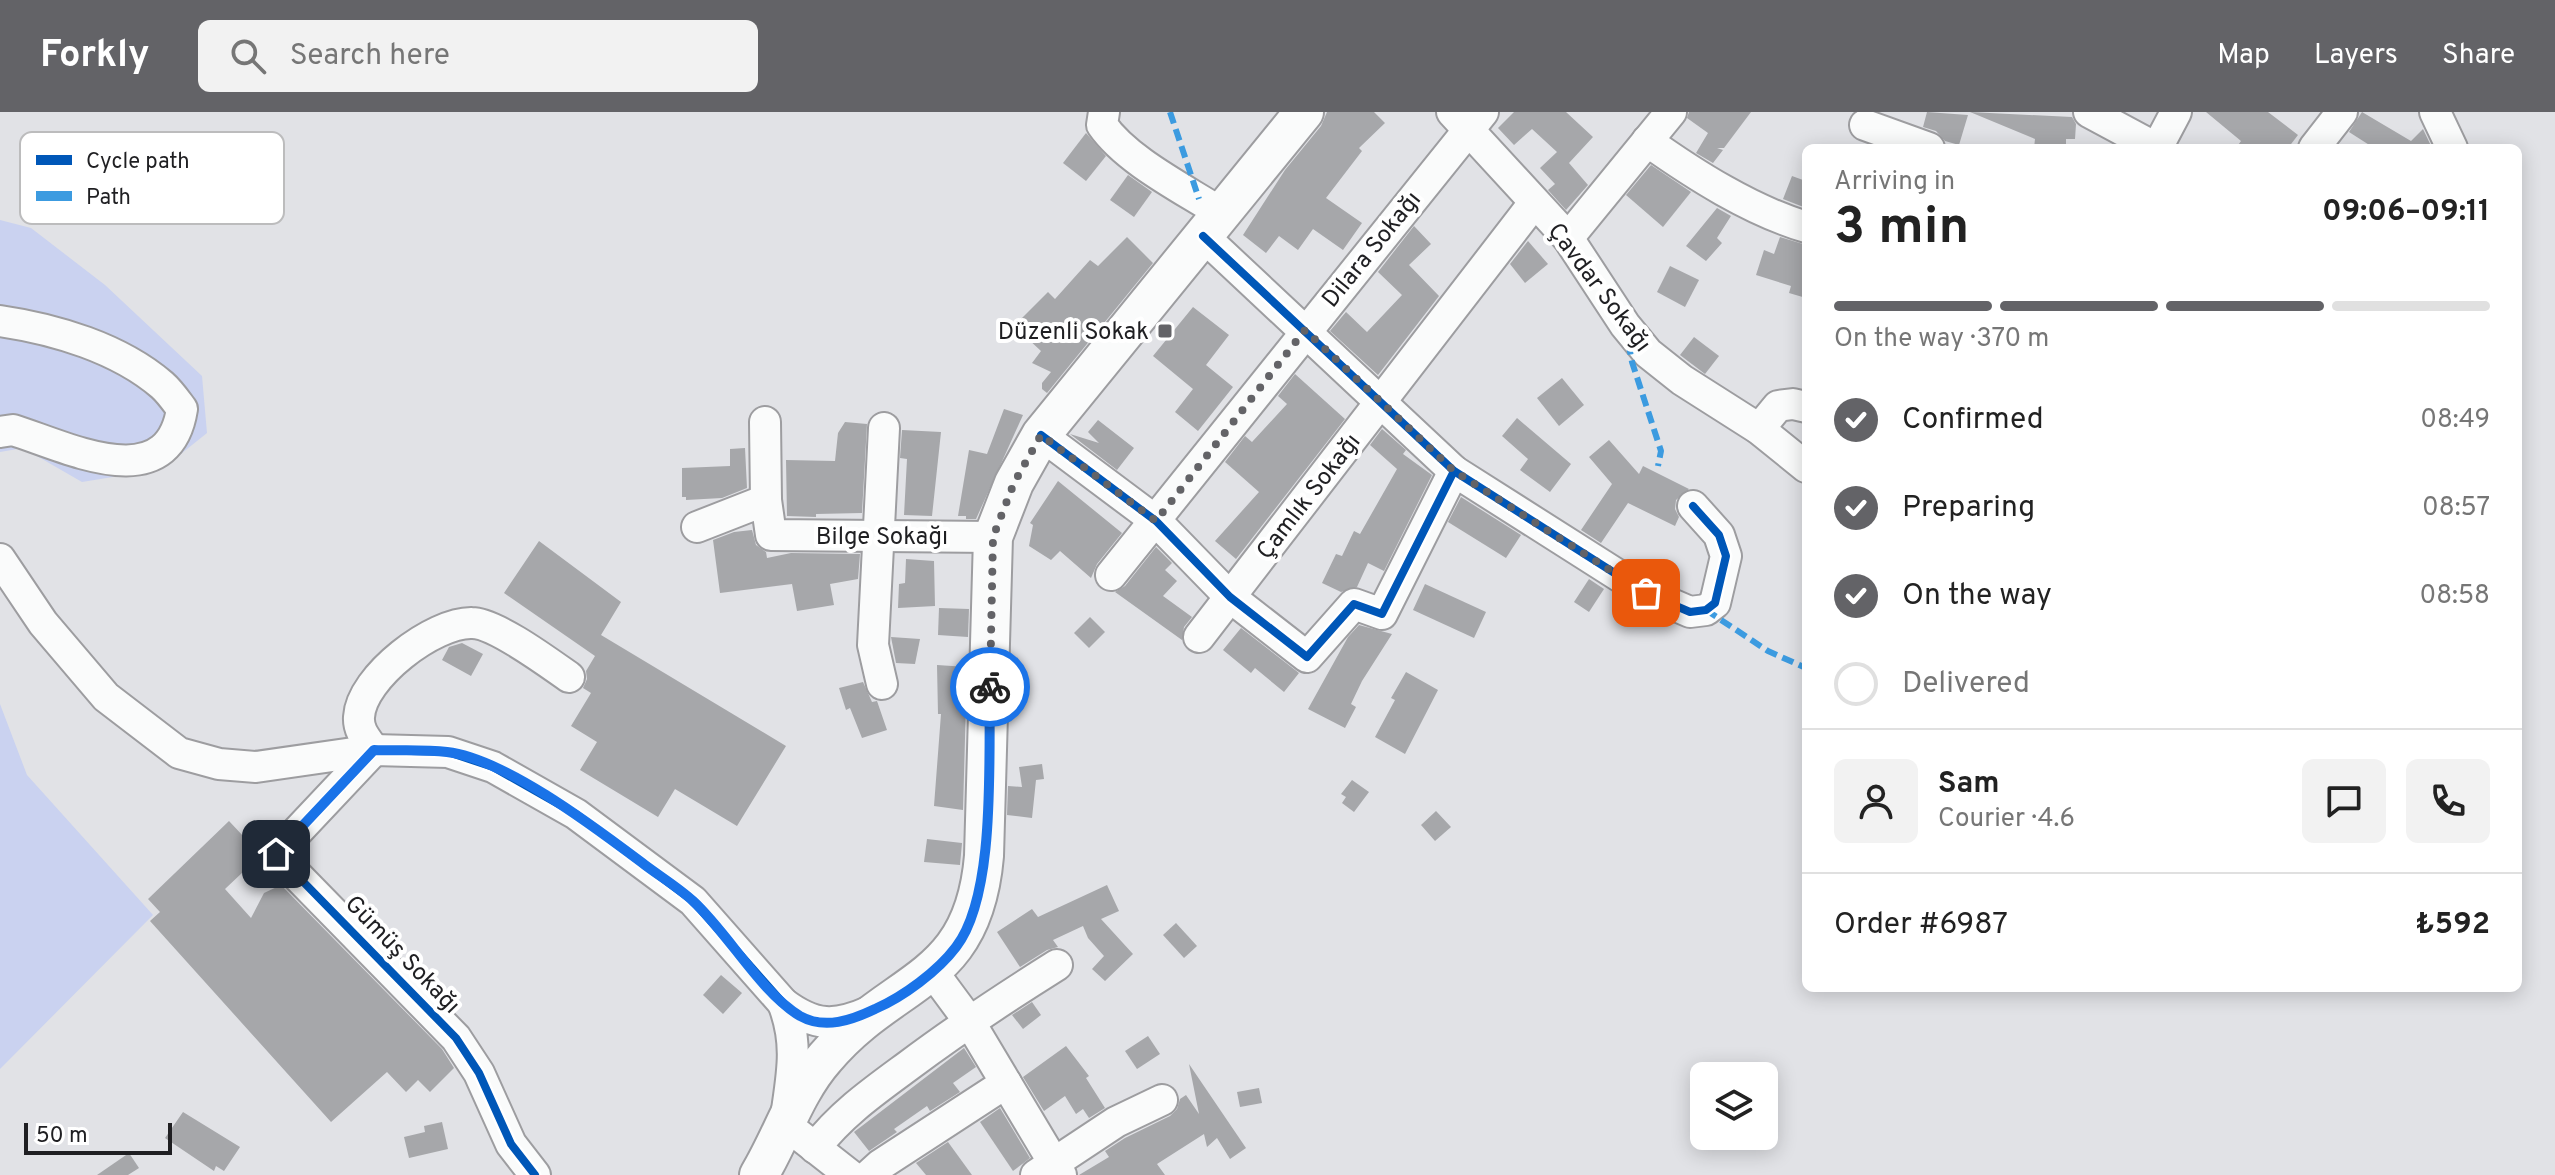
<!DOCTYPE html>
<html lang="en">
<head>
<meta charset="utf-8">
<style>
  :root { --surface:#fff; --page:#f2f2f2; --text:#222; --muted:#767676; --line:#e0e0e0; --accent:#636367 }
  body { margin:0; font-family:Overpass,sans-serif; background:var(--page); color:var(--text); height:100vh; display:flex; flex-direction:column; font-size:30px; white-space:nowrap }
  * { box-sizing:border-box; margin:0 }
  p { font-size:26px; color:var(--muted) }
  .icon { flex:none; width:44px; height:44px; fill:none; stroke:currentColor; stroke-width:2; stroke-linecap:round; stroke-linejoin:round }
  .map { position:relative; flex:1; overflow:hidden }
  .side { position:absolute; left:1802px; top:32px; width:720px; height:848px; display:flex; flex-direction:column; background:var(--surface); border-radius:12px; box-shadow:0 4px 20px #0003 }
  .side>* { flex:none }
  .buttons { position:absolute; left:1690px; top:950px; display:grid; gap:16px }
  .buttons a { display:grid; place-items:center; width:88px; height:88px; border-radius:12px; background:var(--surface); box-shadow:0 4px 20px #0003; font-size:40px }
  .scale { position:absolute; left:24px; bottom:20px; width:148px; box-sizing:border-box; padding-left:8px; border:4px solid #1f1f22; border-top:0; font-size:22px; line-height:28px; white-space:nowrap; color:#1f1f22; -webkit-text-stroke:6px #fff; paint-order:stroke }
  .pin { position:absolute; display:grid; place-items:center; width:68px; height:68px; color:#fff; margin:-34px; border-radius:16px; box-shadow:0 4px 12px #0006 }
  .courier { position:absolute; display:grid; place-items:center; width:80px; height:80px; margin:-40px; border:6px solid #1a73e8; border-radius:50%; background:#fff; color:#222; box-shadow:0 2px 10px #0007 }
  .summary em { font-style:normal; font-weight:700 }
  .summary div { display:flex; flex-direction:column-reverse }
  .summary { display:flex; align-items:center; justify-content:space-between; height:136px; padding:0 32px }
  h1 { font-size:52px; font-weight:700; line-height:60px }
  .bar { display:grid; grid-template-columns:repeat(4,1fr); gap:12px 8px; align-content:center; height:96px; padding:0 32px }
  .bar i { height:10px; border-radius:6px; background:var(--line) }
  .bar .on { background:var(--accent) }
  .bar p { grid-column:span 4 }
  .line { display:flex; align-items:center; gap:20px; padding:0 32px; border-top:2px solid var(--line) }
  .line div { flex:1 }
  .round { display:grid; place-items:center; flex:none; width:84px; height:84px; border-radius:12px; background:var(--page) }
  ol { padding:0 32px; list-style:none }
  li { display:flex; align-items:center; gap:24px; height:88px }
  li p { margin-inline-start:auto }
  li .icon { padding:8px; border-radius:50%; background:var(--accent); color:#fff; stroke-width:4 }
  li:last-child { color:var(--muted) }
  li i { width:44px; height:44px; border:4px solid var(--line); border-radius:50% }
  header { display:flex; align-items:center; gap:48px; box-sizing:border-box; height:112px; padding:0 40px; background:var(--accent); color:#fff }
  header strong { font-size:38px }
  nav { display:flex; gap:44px; margin-inline-start:auto; font-size:28px }
  .search { width:560px; height:72px; background:var(--page); display:flex; align-items:center; gap:20px; box-sizing:border-box; padding:0 28px; border-radius:12px; color:var(--muted); font-size:30px }
  .map>svg:first-child { display:block }
  .green { fill:#cad2f0 }
  .building { fill:#a6a7aa }
  .lines { fill:none; stroke-linecap:round; stroke-linejoin:round }
  .minor-casing { stroke:#9d9da0; stroke-width:34 }
  .major-casing { stroke:#9d9da0; stroke-width:42 }
  .minor { stroke:#fafbfb; stroke-width:30 }
  .major { stroke:#fafbfb; stroke-width:38 }
  .quiet { stroke:#3c9be0; stroke-width:6; stroke-dasharray:12 6; stroke-linecap:butt }
  .cycleway-casing { stroke:#fff; stroke-width:13 }
  .cycleway { stroke:#0057b8; stroke-width:8 }
  .done { stroke:#636367; stroke-width:8; stroke-dasharray:0 14.4 }
  .route { stroke:#1a73e8; stroke-width:10 }
  .poi-dot { fill:#636367; stroke:#fff; stroke-width:3 }
  .labels { text-anchor:middle; stroke-width:8; stroke-linejoin:round; paint-order:stroke }
  .street-label { font-size:24px; fill:#1f1f22; stroke:#fff }
  .poi-label { font-size:24px; fill:#1f1f22; stroke:#fff; text-anchor:end }
  .key { fill:#fff; stroke:#bcbcbd; stroke-width:2 }
  .key-label { font-size:22px; fill:#1f1f22 }
</style>
</head>
<body>
<header>
<strong>Forkly</strong>
<div class="search"><svg class="icon" aria-label="search" viewBox="0 0 24 24"><circle cx="10" cy="10" r="6"/><path d="M15 15l6 6"/></svg>Search here</div>
<nav><a>Map</a><a>Layers</a><a>Share</a></nav>
</header>
<div class="map">
<svg width="2555" height="1063" viewBox="0 0 2555 1063">
  <rect width="100%" height="100%" fill="#e1e2e6"/>
  <g class="green">
    <polygon points="0,108 31,116 105,173 202,264 207,321 162,357 82,370 23,336 0,340"/>
    <polygon points="0,592 27,663 153,803 0,957"/>
  </g>
  <g class="building">
    <polygon points="1327,0 1374,0 1385,11 1359,36 1362,39 1326,86 1362,111 1343,138 1313,117 1298,138 1279,124 1266,141 1243,123 1285,58 1321,14"/>
    <polygon points="1514,0 1566,0 1593,25 1569,51 1588,73 1566,98 1548,78 1555,72 1540,56 1557,40 1532,17 1514,33 1498,16"/>
    <polygon points="1689,0 1751,0 1724,36 1717,36 1723,38 1713,51 1696,41 1708,21 1687,6"/>
    <polygon points="1927,0 1968,3 1959,33 1945,29 1936,19 1923,15"/>
    <polygon points="1970,0 2072,5 2076,12 2075,27 2066,27 2066,36 2034,36 2035,27"/>
    <polygon points="2206,0 2268,0 2298,23 2288,36 2236,36 2241,29"/>
    <polygon points="2362,0 2411,29 2423,17 2432,36 2374,36 2349,20"/>
    <polygon points="1086,21 1106,44 1086,69 1063,51"/>
    <polygon points="1651,53 1691,80 1663,115 1626,83"/>
    <polygon points="1128,63 1152,80 1134,105 1110,88"/>
    <polygon points="1806,63 1806,96 1783,87 1792,64 1803,68"/>
    <polygon points="1717,96 1731,104 1717,126 1722,131 1706,149 1686,134"/>
    <polygon points="1414,114 1431,132 1409,153 1439,184 1378,263 1330,219 1346,200 1367,220 1402,183 1378,160"/>
    <polygon points="1127,125 1153,151 1047,281 1042,277 1042,271 1051,260 1032,251 1041,239 1014,214 1048,180 1055,187 1090,148 1098,154"/>
    <polygon points="1780,125 1806,133 1806,186 1789,181 1791,174 1756,163 1764,138 1774,142"/>
    <polygon points="1528,129 1548,152 1525,171 1510,152"/>
    <polygon points="1670,154 1699,168 1685,195 1657,180"/>
    <polygon points="1193,195 1229,223 1206,253 1233,275 1198,319 1175,300 1193,277 1153,244"/>
    <polygon points="1694,225 1719,244 1705,262 1680,243"/>
    <polygon points="1295,262 1345,307 1236,447 1215,429 1259,380 1225,350 1245,324 1252,330 1287,292 1278,284"/>
    <polygon points="1562,266 1584,293 1559,314 1537,286"/>
    <polygon points="1004,297 1023,303 976,407 966,407 966,404 958,404 969,338 987,342"/>
    <polygon points="1517,306 1571,352 1550,380 1520,358 1528,347 1502,324"/>
    <polygon points="1098,308 1134,336 1117,358 1070,322 1099,331 1088,320"/>
    <polygon points="845,310 867,312 862,401 816,402 816,405 787,404 786,348 835,349 838,321"/>
    <polygon points="1382,317 1406,338 1403,342 1432,363 1384,459 1368,451 1357,475 1341,480 1322,471 1336,442 1342,444 1354,419 1360,422 1397,357 1370,333"/>
    <polygon points="902,318 941,320 932,404 904,403 907,347 900,346"/>
    <polygon points="1609,328 1639,362 1643,354 1689,377 1676,388 1675,397 1679,405 1675,414 1628,391 1601,431 1581,418 1612,372 1589,345"/>
    <polygon points="745,336 747,376 722,386 686,388 686,385 682,385 682,356 730,354 730,337"/>
    <polygon points="1058,369 1122,421 1097,452 1091,466 1060,439 1051,448 1029,434 1033,413 1030,411"/>
    <polygon points="1461,385 1521,423 1506,446 1448,410"/>
    <polygon points="752,418 756,433 766,440 767,446 791,441 860,442 858,467 830,472 834,493 797,499 792,472 720,481 713,428 734,420"/>
    <polygon points="539,429 621,490 601,523 786,634 737,714 675,677 658,705 580,658 597,630 571,614 591,581 583,576 587,567 586,559 595,544 504,481"/>
    <polygon points="1156,435 1172,451 1165,458 1177,469 1163,484 1192,505 1184,515 1182,528 1115,480 1125,474"/>
    <polygon points="906,447 934,449 935,494 898,496 899,472 905,471"/>
    <polygon points="1589,467 1604,477 1589,500 1574,490"/>
    <polygon points="1425,472 1486,500 1474,526 1413,498"/>
    <polygon points="939,496 969,497 968,525 938,523"/>
    <polygon points="1090,505 1105,520 1089,536 1074,521"/>
    <polygon points="1359,513 1392,522 1362,569 1351,592 1356,595 1345,616 1308,597 1348,525"/>
    <polygon points="1241,516 1299,561 1284,580 1255,556 1251,561 1223,538"/>
    <polygon points="891,525 920,527 915,552 896,551"/>
    <polygon points="462,531 483,542 471,564 442,548 449,535"/>
    <polygon points="937,553 967,555 963,698 934,694 941,602 938,602"/>
    <polygon points="1406,560 1438,578 1405,642 1375,625 1395,588 1391,586"/>
    <polygon points="863,570 872,590 877,589 887,618 862,626 850,596 846,598 839,576"/>
    <polygon points="1042,652 1044,667 1036,668 1032,706 1007,703 1008,674 1022,675 1019,655"/>
    <polygon points="1352,668 1369,680 1354,700 1342,691 1346,685 1341,682"/>
    <polygon points="1436,699 1451,715 1435,729 1421,713"/>
    <polygon points="229,709 258,740 259,745 225,777 251,806 264,781 281,773 442,937 454,956 430,980 418,968 406,980 387,960 331,1010 150,809 160,800 148,787"/>
    <polygon points="927,727 962,731 960,753 924,750"/>
    <polygon points="1107,773 1119,799 1101,807 1133,842 1105,869 1092,857 1104,844 1088,826 1083,814 1053,828 1058,835 1047,838 1020,855 997,820 1032,797 1038,805"/>
    <polygon points="1176,811 1197,834 1184,846 1163,823"/>
    <polygon points="721,863 742,881 723,902 703,883"/>
    <polygon points="1032,890 1041,903 1023,917 1012,903"/>
    <polygon points="1148,924 1160,942 1137,957 1125,939"/>
    <polygon points="1066,934 1089,964 1086,966 1105,996 1089,1006 1083,997 1076,1002 1065,984 1044,999 1023,965"/>
    <polygon points="964,936 976,955 953,971 960,980 930,999 927,994 894,1017 897,1020 869,1039 854,1020"/>
    <polygon points="1189,952 1246,1036 1230,1047 1217,1026 1207,1035 1204,1022 1157,1052 1165,1063 1079,1063 1109,1045 1105,1039 1125,1026 1170,1004 1177,997 1180,987 1186,983 1199,1002"/>
    <polygon points="1259,976 1262,991 1240,995 1237,980"/>
    <polygon points="1000,996 1030,1046 1013,1059 980,1010"/>
    <polygon points="183,1000 240,1035 224,1059 216,1054 214,1059 165,1026"/>
    <polygon points="442,1010 448,1037 409,1046 404,1025 425,1020 424,1014"/>
    <polygon points="948,1030 972,1063 926,1063 916,1051"/>
    <polygon points="129,1041 139,1056 128,1063 97,1063"/>
  </g>
  <g class="lines">
    <defs>
      <g id="minor">
        <path d="M1104 0 1102 13C1127 49 1184 77 1221 101"/>
        <polyline points="1452,0 1568,126 1625,213 1648,241 1682,268 1759,317 1806,355"/>
        <polyline points="2089,0 2156,36"/>
        <polyline points="2435,0 2452,36"/>
        <polyline points="1865,13 1929,36"/>
        <path d="M1647 29C1695 63 1750 98 1806 115"/>
        <polyline points="2157,36 2176,0"/>
        <polyline points="2314,36 2342,0"/>
        <polyline points="1203,124 1454,359 1646,481 1690,500 1706,498 1715,491 1726,444 1719,423 1693,394"/>
        <polyline points="1568,126 1671,0"/>
        <path d="M0 209C55 217 119 236 162 273 170 280 176 289 182 297 168 387 67 335 13 318L0 320"/>
        <polyline points="765,310 766,388 771,423 993,425"/>
        <polyline points="1759,317 1778,294 1793,292 1806,295"/>
        <polyline points="1041,323 1156,409 1230,485 1307,545 1354,492 1382,502 1454,359"/>
        <polyline points="697,415 766,388"/>
        <polyline points="0,447 43,511 106,585 179,641 219,652 256,655 374,638 448,640 493,655 576,702 693,789 783,891"/>
        <polyline points="1111,463 1483,0"/>
        <polyline points="1199,525 1534,91"/>
        <polyline points="882,572 873,533 884,316"/>
        <polyline points="374,638 276,742 456,926 479,961 511,1032 535,1063"/>
        <path d="M374 638C367 628 358 619 359 605 361 565 434 510 472 511 495 511 549 551 569 565"/>
        <polyline points="932,859 969,909 1061,1063"/>
        <path d="M815 1036C841 1002 874 979 908 954 956 918 1006 885 1057 853"/>
        <path d="M850 1063 785 1012C791 967 800 934 783 891 815 915 835 915 871 899"/>
        <polyline points="869,1063 880,1053 1006,971"/>
        <polyline points="1036,1063 1116,1010 1162,988"/>
      </g>
      <path id="major" d="M759 1063C782 1025 795 980 825 946 894 864 973 873 984 744L993 425 1014 371 1041 323 1304 0"/>
    </defs>
    <use href="#minor" class="minor-casing"/>
    <use href="#major" class="major-casing"/>
    <use href="#minor" class="minor"/>
    <use href="#major" class="major"/>
    <g class="quiet">
      <polyline points="1170,0 1199,87"/>
      <polyline points="1625,213 1632,250 1661,339 1658,354"/>
      <polyline points="1706,498 1768,539 1806,556"/>
    </g>
    <defs>
      <g id="cycleway">
        <polyline points="1203,124 1454,359 1646,481 1690,500 1706,498 1715,491 1726,444 1719,423 1693,394"/>
        <polyline points="1041,323 1156,409 1230,485 1307,545 1354,492 1382,502 1454,359"/>
        <polyline points="535,1063 511,1032 479,961 456,926 276,742 374,638 448,640 493,655 576,702 693,789 783,891"/>
      </g>
    </defs>
    <use href="#cycleway" class="cycleway-casing"/>
    <use href="#cycleway" class="cycleway"/>
  </g>
  <g class="lines">
    <polyline class="done" points="990,575 993,425 1014,371 1041,323 1156,409 1305,218 1454,359 1646,481"/>
    <path class="route" d="M276 742 374 638C398 639 424 637 447 640 506 647 597 717 645 753 661 765 679 776 693 789 728 821 761 881 800 904 825 918 852 908 875 897 903 885 938 859 956 835 997 782 988 642 990 575"/>
  </g>
  <rect class="poi-dot" x="1157" y="211" width="16" height="16" rx="4"/>
  <g class="labels">
    <g class="street-label">
      <text transform="translate(1371 137) rotate(-51)" y="8">Dilara Sokağı</text>
      <text transform="translate(1600 175) rotate(53)" y="8">Çavdar Sokağı</text>
      <text transform="translate(1308 384) rotate(-52)" y="8">Çamlık Sokağı</text>
      <text x="882" y="432">Bilge Sokağı</text>
      <text transform="translate(403 842) rotate(46)" y="8">Gümüş Sokağı</text>
    </g>
    <g class="poi-label">
      <text x="1149" y="227">Düzenli Sokak</text>
    </g>
  </g>
  <rect x="20" y="20" width="264" height="92" rx="12" class="key"/>
  <rect x="36" y="43" width="36" height="10" fill="#0057b8"/>
  <rect x="36" y="79" width="36" height="10" fill="#3c9be0"/>
  <g class="key-label">
    <text x="86" y="56">Cycle path</text>
    <text x="86" y="92">Path</text>
  </g>
</svg>
<div class="buttons">
<a><svg class="icon" aria-label="layers" viewBox="0 0 24 24"><path d="M12 4l9 5-9 5-9-5zM3 14l9 5 9-5"/></svg></a>
</div>
<div class="scale">50 m</div>
<div class="pin" style="left:1646px;top:481px;background:#ea580c"><svg class="icon" aria-label="bag" viewBox="0 0 24 24"><path d="M5 8h14l-1 12H6zM9 8a3 3 0 0 1 6 0"/></svg></div>
<div class="pin" style="left:276px;top:742px;background:#1f2937"><svg class="icon" aria-label="home" viewBox="0 0 24 24"><path d="M3 11l9-7 9 7M6 9v11h12V9"/></svg></div>
<div class="courier" style="left:990px;top:575px"><svg class="icon" aria-label="bike" viewBox="0 0 24 24"><circle cx="6" cy="16" r="4"/><circle cx="18" cy="16" r="4"/><path d="M6 16l4-8h5l3 8M10 8l3 8H6M13 5h3"/></svg></div>
<section class="side">
<div class="summary"><div><h1>3 min</h1><p>Arriving in</p></div><em>09:06–09:11</em></div>
<div class="bar"><i class="on"></i><i class="on"></i><i class="on"></i><i></i><p>On the way · 370 m</p></div>
<ol>
<li><svg class="icon" aria-label="check" viewBox="0 0 24 24"><path d="M5 12l5 5 9-10"/></svg>Confirmed<p>08:49</p></li>
<li><svg class="icon" aria-label="check" viewBox="0 0 24 24"><path d="M5 12l5 5 9-10"/></svg>Preparing<p>08:57</p></li>
<li><svg class="icon" aria-label="check" viewBox="0 0 24 24"><path d="M5 12l5 5 9-10"/></svg>On the way<p>08:58</p></li>
<li><i></i>Delivered</li>
</ol>
<div class="line" style="height:144px"><a class="round"><svg class="icon" aria-label="person" viewBox="0 0 24 24"><circle cx="12" cy="8" r="4"/><path d="M4 21q1-7 8-7t8 7"/></svg></a><div><b>Sam</b><p>Courier · 4.6</p></div><a class="round"><svg class="icon" aria-label="chat" viewBox="0 0 24 24"><path d="M4 5h16v11H9l-5 4z"/></svg></a><a class="round"><svg class="icon" aria-label="phone" viewBox="0 0 24 24"><path d="M5 4h4l2 5-3 2q2 4 5 5l2-3 5 2v4C11 20 4 13 5 4z"/></svg></a></div>
<div class="line" style="height:104px"><div>Order #6987</div><b>₺592</b></div>
</section>
</div>
</body>
</html>
